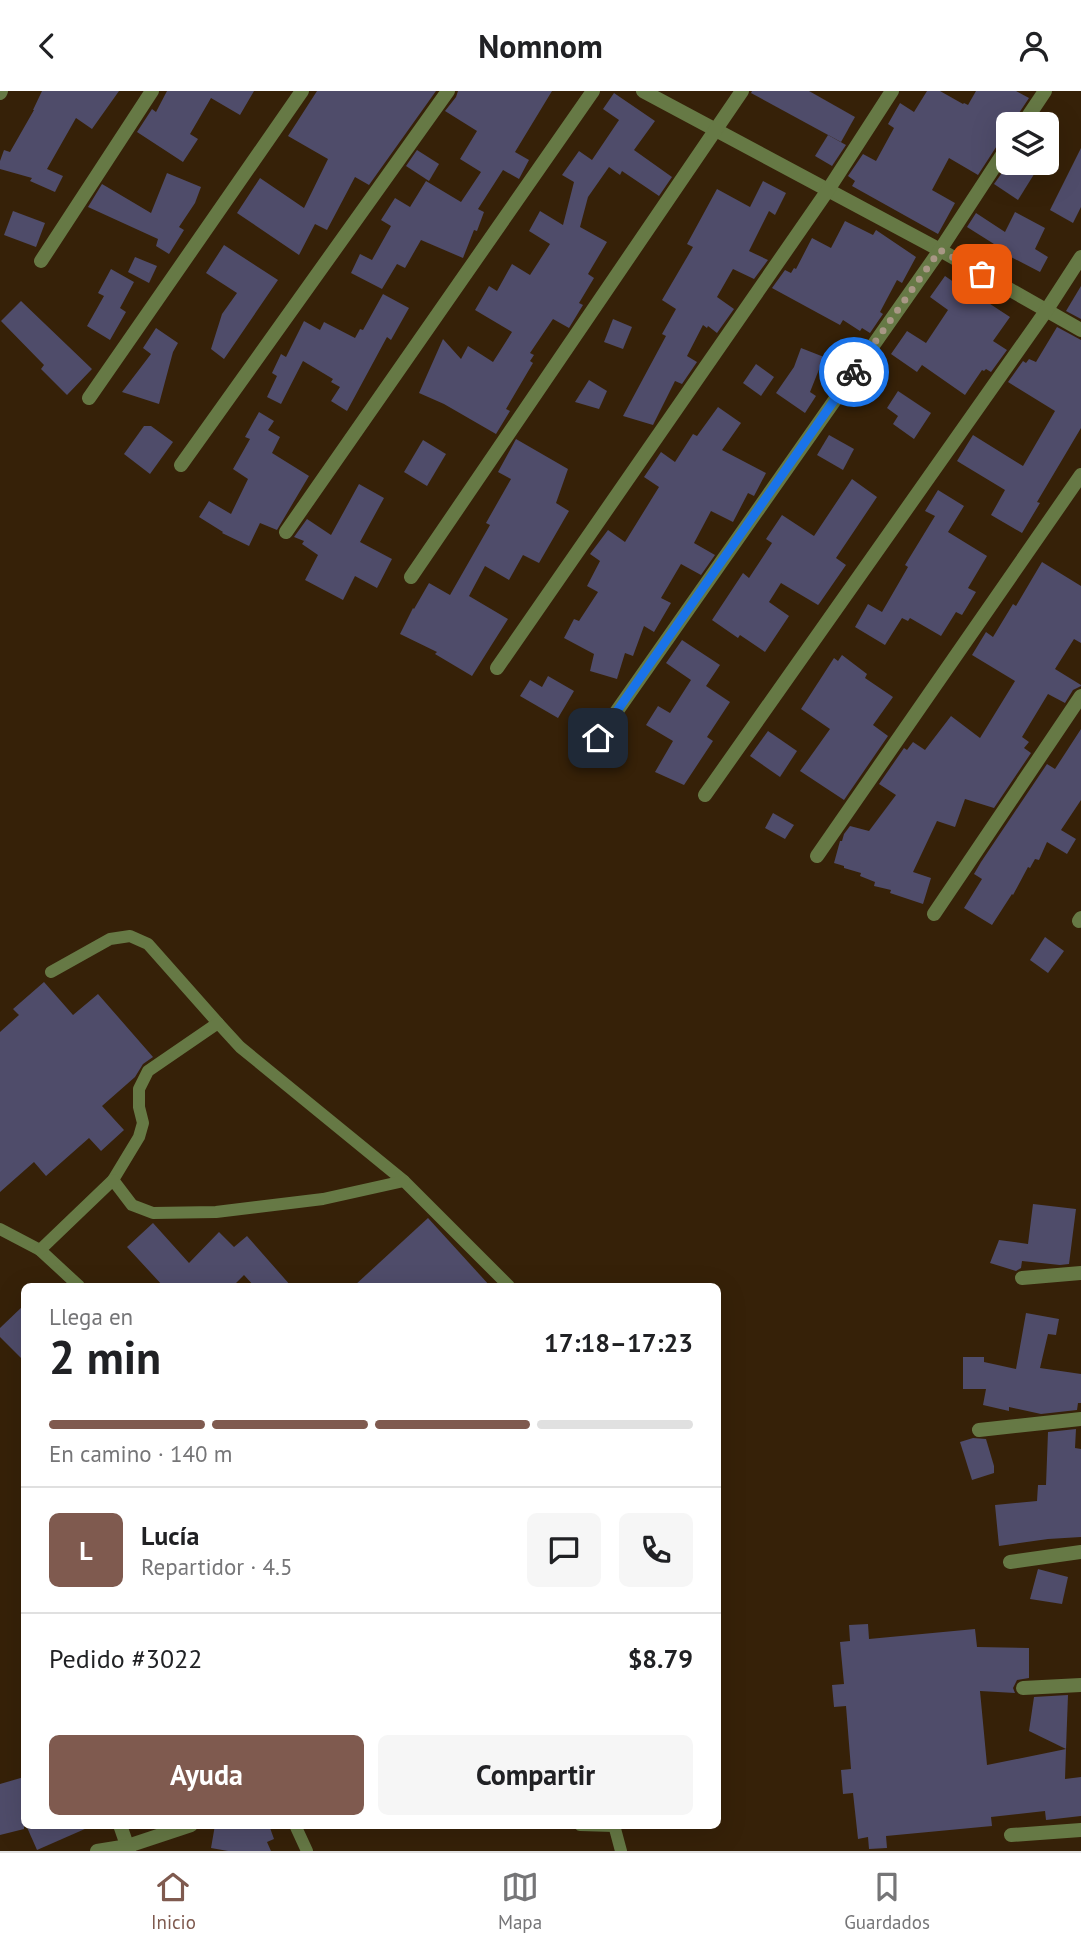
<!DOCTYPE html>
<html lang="es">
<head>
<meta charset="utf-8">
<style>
  :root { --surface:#fff; --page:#f6f6f6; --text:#202124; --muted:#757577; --line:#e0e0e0; --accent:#7f5a4f }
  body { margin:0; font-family:"PT Sans",sans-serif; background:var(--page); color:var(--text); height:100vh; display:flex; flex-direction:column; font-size:26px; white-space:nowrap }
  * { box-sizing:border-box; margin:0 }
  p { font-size:23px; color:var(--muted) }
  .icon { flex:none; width:38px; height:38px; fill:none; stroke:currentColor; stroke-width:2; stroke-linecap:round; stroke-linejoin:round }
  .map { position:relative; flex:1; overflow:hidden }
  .sheet { position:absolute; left:21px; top:1192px; width:700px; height:546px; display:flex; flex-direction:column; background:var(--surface); border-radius:10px; box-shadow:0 7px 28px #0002 }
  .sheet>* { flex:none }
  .controls { position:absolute; left:996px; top:21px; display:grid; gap:14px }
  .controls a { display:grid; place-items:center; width:63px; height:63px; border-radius:10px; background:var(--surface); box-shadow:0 7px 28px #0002; font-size:35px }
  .pin { position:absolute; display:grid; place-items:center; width:60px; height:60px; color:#fff; margin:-30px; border-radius:14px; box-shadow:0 4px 10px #0006 }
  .courier { position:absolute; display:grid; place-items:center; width:70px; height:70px; margin:-35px; border:5px solid #1a73e8; border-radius:50%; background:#fff; color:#222; box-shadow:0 2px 9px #0007 }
  .headline em { font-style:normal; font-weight:600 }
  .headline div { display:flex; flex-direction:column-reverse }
  .headline { display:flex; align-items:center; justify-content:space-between; height:119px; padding:0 28px }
  h1 { font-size:46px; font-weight:600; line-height:52px }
  .bar { display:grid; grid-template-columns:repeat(4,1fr); gap:10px 7px; align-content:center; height:84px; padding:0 28px }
  .bar i { height:9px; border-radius:5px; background:var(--line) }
  .bar .current { background:var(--accent) }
  .bar p { grid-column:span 4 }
  .line { display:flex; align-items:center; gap:18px; padding:0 28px; border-top:2px solid var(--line) }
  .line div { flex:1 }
  .round { display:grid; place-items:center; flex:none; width:74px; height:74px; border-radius:10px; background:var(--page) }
  .button { display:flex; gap:14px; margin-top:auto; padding:14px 28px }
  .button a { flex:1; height:80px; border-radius:10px; background:var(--accent); color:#fff; font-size:28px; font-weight:600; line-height:80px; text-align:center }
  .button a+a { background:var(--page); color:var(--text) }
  header { display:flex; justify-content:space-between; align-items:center; height:91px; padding:0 28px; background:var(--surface); font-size:32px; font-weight:600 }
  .menu { display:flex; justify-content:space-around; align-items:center; height:98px; border-top:2px solid var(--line); background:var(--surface); font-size:19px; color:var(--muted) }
  .menu a { display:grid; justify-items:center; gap:4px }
  .menu .current { color:var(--accent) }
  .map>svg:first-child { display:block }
  .building { fill:#4f4c6a }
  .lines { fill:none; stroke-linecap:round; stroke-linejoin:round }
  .lane { stroke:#667945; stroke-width:12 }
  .street { stroke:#667945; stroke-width:14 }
  .done { stroke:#a89785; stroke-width:7; stroke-dasharray:0 12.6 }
  .route { stroke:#1a73e8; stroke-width:9 }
</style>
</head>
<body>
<header><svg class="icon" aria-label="back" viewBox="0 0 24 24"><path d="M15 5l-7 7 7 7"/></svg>Nomnom<svg class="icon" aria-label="person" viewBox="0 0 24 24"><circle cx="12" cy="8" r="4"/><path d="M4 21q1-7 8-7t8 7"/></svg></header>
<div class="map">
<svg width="1081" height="1760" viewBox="0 0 1081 1760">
  <rect width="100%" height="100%" fill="#362108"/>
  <g class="building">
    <polygon points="42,0 119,0 92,38 76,27 47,78 63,85 55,101 30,90 32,87 0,78 0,70 4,59 10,61 34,19 33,19"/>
    <polygon points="167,0 254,0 240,24 211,7 190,43 198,48 183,71 137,41 152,18 156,21"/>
    <polygon points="317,0 436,0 369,94 355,86 327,139 315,133 299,164 237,122 260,87 304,117 328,68 288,45"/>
    <polygon points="458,0 552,0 515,61 529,69 519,88 503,79 478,118 484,121 477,140 474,139 463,167 421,149 405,177 397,173 382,198 351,182 360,163 372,169 391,135 381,129 395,107 410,116 426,90 461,111 481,81 460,68 477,40 445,20 456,6"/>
    <polygon points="752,0 809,0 855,26 841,51 751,2"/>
    <polygon points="927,0 940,0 963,13 964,12 968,14 976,0 1016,0 1029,7 1015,28 1013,33 1008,33 1008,45 1000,50 978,84 949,67 932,99 955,112 938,143 852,95 855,90 848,85 863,63 876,70 894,37 888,33 900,12 914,21"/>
    <polygon points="614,2 655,30 634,59 672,86 659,105 622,80 620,84 609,76 588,106 580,136 607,151 588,183 594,187 579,212 583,214 569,237 553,228 530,262 534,264 530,270 533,272 506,318 510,320 496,343 444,313 419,302 443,248 461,268 468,255 493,271 512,241 475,219 489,195 497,200 512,173 530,184 550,153 529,140 540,120 563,134 574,91 562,84 579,60 592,69 619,29 603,18"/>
    <polygon points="828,44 846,54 832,75 815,65"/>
    <polygon points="1081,57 1081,116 1073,132 1050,119"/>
    <polygon points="417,59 439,73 429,90 406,75"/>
    <polygon points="1009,72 1041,72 1018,109 994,93"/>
    <polygon points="167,82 201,96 195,112 179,136 184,139 169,163 156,155 158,148 88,116 102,93 151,122"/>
    <polygon points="763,90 786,102 775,124 769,120 749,160 768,169 754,188 733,178 717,206 734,218 717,242 708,235 707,237 703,234 687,265 697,271 682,293 675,290 653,334 623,325 666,245 662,243 676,218 662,209 693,156 687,153 717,98 750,116"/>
    <polygon points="13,120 45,132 36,156 4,144"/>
    <polygon points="1015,121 1045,137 1035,158 1048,166 1040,181 1009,165 1001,178 985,168 994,153 967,136 976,122 1005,141"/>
    <polygon points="845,130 873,144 876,139 916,166 902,192 897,189 880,221 883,223 870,242 862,237 860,240 843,229 840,234 772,197 785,179 791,182 794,177 796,178 812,147 831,157"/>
    <polygon points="224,154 278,189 224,268 211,258 222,223 237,202 206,182"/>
    <polygon points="135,166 157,175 149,192 128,181"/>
    <polygon points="111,178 134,191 120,217 126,221 110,249 87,235 104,205 98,202"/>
    <polygon points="945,185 980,209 981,207 1010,226 993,250 1007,259 991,281 986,278 984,280 982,279 965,304 922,274 917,281 891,263 907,240 926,252 948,219 930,206"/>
    <polygon points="1081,195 1081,228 1066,220"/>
    <polygon points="383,203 409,217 391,249 387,246 347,320 331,310 340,296 331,291 333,288 303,270 281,313 267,306 277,285 272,282 281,263 286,266 304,230 320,239 324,231 355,247 360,238 363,239"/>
    <polygon points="21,210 92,278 67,304 41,278 44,274 1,230"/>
    <polygon points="613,228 632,236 623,258 604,251"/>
    <polygon points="1057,236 1081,249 1081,337 1037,411 1040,412 1022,442 991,424 1005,399 957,370 973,344 1023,375 1055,320 1008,291 1023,270 1026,272 1029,268 1036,271"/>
    <polygon points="156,237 178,252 173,261 159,313 122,301 151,263 143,257"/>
    <polygon points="801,257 824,266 810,301 816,305 805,322 776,302 794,276"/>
    <polygon points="756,273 774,286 761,305 743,292"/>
    <polygon points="589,289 607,300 599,318 575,311"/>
    <polygon points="898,300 931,322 914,348 893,333 898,325 887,317"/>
    <polygon points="718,316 741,332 722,359 766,382 754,405 748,402 733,431 711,420 694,452 715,464 701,484 681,473 661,507 671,512 654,541 644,535 633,565 625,562 617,588 590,580 594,563 564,547 574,528 579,530 598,501 587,495 600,470 590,463 608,439 625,451 659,396 644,386 661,361 675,371 693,343 697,345"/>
    <polygon points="259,321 274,330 268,339 280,346 272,362 309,385 277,439 260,432 249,455 222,442 223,441 199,426 209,410 231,423 248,388 233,378 250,348 245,346"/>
    <polygon points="144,335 151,335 173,351 150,383 124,363"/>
    <polygon points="829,344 854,358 843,379 817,364"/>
    <polygon points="516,348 568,378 556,412 569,420 539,472 523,464 509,489 485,475 469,505 508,528 472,585 435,563 437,561 400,543 413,517 414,518 429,492 450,504 490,434 486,432 511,388 498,381"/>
    <polygon points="423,349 446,363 427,395 404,381"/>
    <polygon points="852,388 877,406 836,467 846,474 819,513 818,514 781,492 769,511 789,525 765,561 740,544 738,547 712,529 743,482 749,487 772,452 766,448 782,424 814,445"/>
    <polygon points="359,393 384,407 360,451 392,468 377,497 355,485 343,509 305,489 318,464 302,453 304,450 294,446 307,428 331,444"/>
    <polygon points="938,399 964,415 948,441 987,465 968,497 976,501 962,524 956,521 941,545 910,527 908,530 902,527 885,554 855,536 868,513 882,521 908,476 905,474 935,425 925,420"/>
    <polygon points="1042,471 1081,495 1081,552 1074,548 1055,578 1081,594 1081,595 1073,599 1065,612 1048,603 1022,646 1029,651 1024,657 1031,662 994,717 965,708 955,736 937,730 913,781 931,787 923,813 890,802 891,799 874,795 875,791 860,785 861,782 844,777 844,775 834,772 840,750 842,750 844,743 850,735 869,740 896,704 879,693 904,657 907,659 913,651 925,659 951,625 980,647 1015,590 972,564 986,541 993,546 1013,513 1016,515"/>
    <polygon points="682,549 720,574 706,595 730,611 707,646 713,650 684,694 655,681 673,650 646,634 658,615 670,622 691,589 666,572"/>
    <polygon points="842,564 867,583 865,587 893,606 873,634 888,645 844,709 800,680 830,638 801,618 834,567 838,570"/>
    <polygon points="548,585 574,600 558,627 520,605 530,589 542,596"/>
    <polygon points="1081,638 1081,709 1061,739 1076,748 1067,763 1047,751 1039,769 1035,768 1030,777 1028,776 1013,804 1012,803 992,834 964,817 982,788 974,783 981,771 1047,673 1055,678"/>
    <polygon points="768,640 797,660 780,686 750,665"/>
    <polygon points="773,722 794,734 785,748 765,737"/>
    <polygon points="1045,846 1064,860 1048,882 1030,869"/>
    <polygon points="44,891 73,924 98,903 153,966 143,973 135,986 102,1015 124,1039 101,1060 89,1047 46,1085 34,1071 0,1101 0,941 19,924 13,918"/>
    <polygon points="1033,1113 1076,1118 1069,1173 1060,1174 1022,1170 1021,1177 1016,1180 990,1172 999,1149 1028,1153"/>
    <polygon points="428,1127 490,1195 354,1195"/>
    <polygon points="153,1132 189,1172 219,1141 234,1156 247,1145 291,1195 254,1195 244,1184 233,1195 163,1195 127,1156"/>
    <polygon points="24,1214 24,1270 0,1246 0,1237"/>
    <polygon points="1026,1222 1059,1228 1056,1244 1048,1243 1040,1277 1081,1283 1081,1312 1078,1312 1077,1319 1041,1323 1009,1316 1009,1320 983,1314 986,1298 963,1298 963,1266 984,1266 984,1271 1016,1278"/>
    <polygon points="1076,1338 1075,1357 1081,1358 1081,1446 1048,1448 999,1455 995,1414 1037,1410 1038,1394 1046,1394 1048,1341"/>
    <polygon points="973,1347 986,1348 994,1375 994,1382 972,1389 960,1351"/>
    <polygon points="1038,1478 1068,1486 1062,1513 1030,1508"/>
    <polygon points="868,1533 869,1548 975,1538 977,1556 1029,1557 1029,1587 1017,1589 1013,1597 1015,1602 980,1600 987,1674 1066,1658 1065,1688 1081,1686 1081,1725 1046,1729 1045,1720 991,1726 992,1735 886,1745 887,1757 869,1758 868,1746 858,1748 853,1702 843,1703 841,1679 851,1678 846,1615 834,1616 832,1594 844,1593 840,1551 850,1550 849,1534"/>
    <polygon points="1068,1604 1066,1658 1029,1640 1034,1606"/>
    <polygon points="24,1686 24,1738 0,1744 0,1693"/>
    <polygon points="26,1734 94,1734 37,1759"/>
    <polygon points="215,1734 269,1734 274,1748 267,1751 271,1760 228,1760 211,1757"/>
  </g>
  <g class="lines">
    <g class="lane">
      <polyline points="51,881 110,848 130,845 148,853 218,932"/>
      <polyline points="113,1089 139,1046 143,1032 139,1016 139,998 148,980 218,932 240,956 404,1090 509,1195"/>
      <polyline points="0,1138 40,1159 79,1195"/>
      <polyline points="40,1159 113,1089 132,1114 153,1122 216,1121 323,1108 404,1090"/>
      <polyline points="295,1734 307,1760"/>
      <polyline points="580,1734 614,1735"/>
      <polyline points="614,1734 621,1760"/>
    </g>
    <g class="street">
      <polyline points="643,0 940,159 1081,239"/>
      <polyline points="0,2 1,0"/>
      <polyline points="1023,33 1045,0"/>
      <polyline points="41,170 152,0"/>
      <polyline points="89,307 302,0"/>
      <polyline points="181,374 448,0"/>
      <polyline points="286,441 593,0"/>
      <polyline points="411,486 742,0"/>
      <polyline points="497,577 828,99 892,0"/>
      <polyline points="598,647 940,159 1008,55"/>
      <polyline points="705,704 1046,220 1081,166"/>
      <polyline points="817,765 1081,384"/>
      <polyline points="934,823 1081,605"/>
      <polyline points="1079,830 1081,827"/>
      <polyline points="1022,1187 1081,1182"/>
      <polyline points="979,1339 1081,1328"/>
      <polyline points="1010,1471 1081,1461"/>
      <polyline points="1023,1597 1081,1594"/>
      <polyline points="120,1734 129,1760"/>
      <polyline points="1011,1744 1081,1739"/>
      <polyline points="97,1760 128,1755 191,1734"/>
    </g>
  </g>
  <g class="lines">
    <polyline class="done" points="854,281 940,159 982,183"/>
    <polyline class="route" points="598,647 854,281"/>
  </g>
</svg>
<div class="controls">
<a><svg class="icon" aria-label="layers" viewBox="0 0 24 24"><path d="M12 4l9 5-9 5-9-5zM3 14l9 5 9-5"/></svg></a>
</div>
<div class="pin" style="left:982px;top:183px;background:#ea580c"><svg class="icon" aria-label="bag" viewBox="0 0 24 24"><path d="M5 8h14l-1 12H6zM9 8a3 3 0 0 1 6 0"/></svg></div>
<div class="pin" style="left:598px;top:647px;background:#1f2937"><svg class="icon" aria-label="home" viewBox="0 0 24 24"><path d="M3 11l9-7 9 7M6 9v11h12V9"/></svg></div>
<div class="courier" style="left:854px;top:281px"><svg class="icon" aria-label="bike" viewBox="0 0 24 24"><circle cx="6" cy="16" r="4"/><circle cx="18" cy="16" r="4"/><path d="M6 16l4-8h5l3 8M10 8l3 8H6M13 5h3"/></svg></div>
<section class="sheet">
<div class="headline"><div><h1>2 min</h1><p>Llega en</p></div><em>17:18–17:23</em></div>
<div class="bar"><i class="current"></i><i class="current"></i><i class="current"></i><i></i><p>En camino · 140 m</p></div>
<div class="line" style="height:126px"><b class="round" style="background:var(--accent);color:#fff">L</b><div><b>Lucía</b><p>Repartidor · 4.5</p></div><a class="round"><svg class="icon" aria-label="chat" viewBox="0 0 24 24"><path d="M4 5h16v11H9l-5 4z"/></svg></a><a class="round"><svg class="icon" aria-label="phone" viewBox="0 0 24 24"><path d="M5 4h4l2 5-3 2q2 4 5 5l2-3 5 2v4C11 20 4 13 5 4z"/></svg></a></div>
<div class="line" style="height:91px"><div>Pedido #3022</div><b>$8.79</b></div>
<div class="button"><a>Ayuda</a><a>Compartir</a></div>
</section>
</div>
<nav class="menu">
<a class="current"><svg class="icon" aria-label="home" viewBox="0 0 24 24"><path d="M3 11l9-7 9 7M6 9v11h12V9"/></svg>Inicio</a>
<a><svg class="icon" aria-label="map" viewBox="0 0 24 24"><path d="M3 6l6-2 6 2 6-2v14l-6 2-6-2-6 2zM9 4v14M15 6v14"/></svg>Mapa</a>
<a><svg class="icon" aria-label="saved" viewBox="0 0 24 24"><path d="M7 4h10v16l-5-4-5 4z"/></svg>Guardados</a>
</nav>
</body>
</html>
